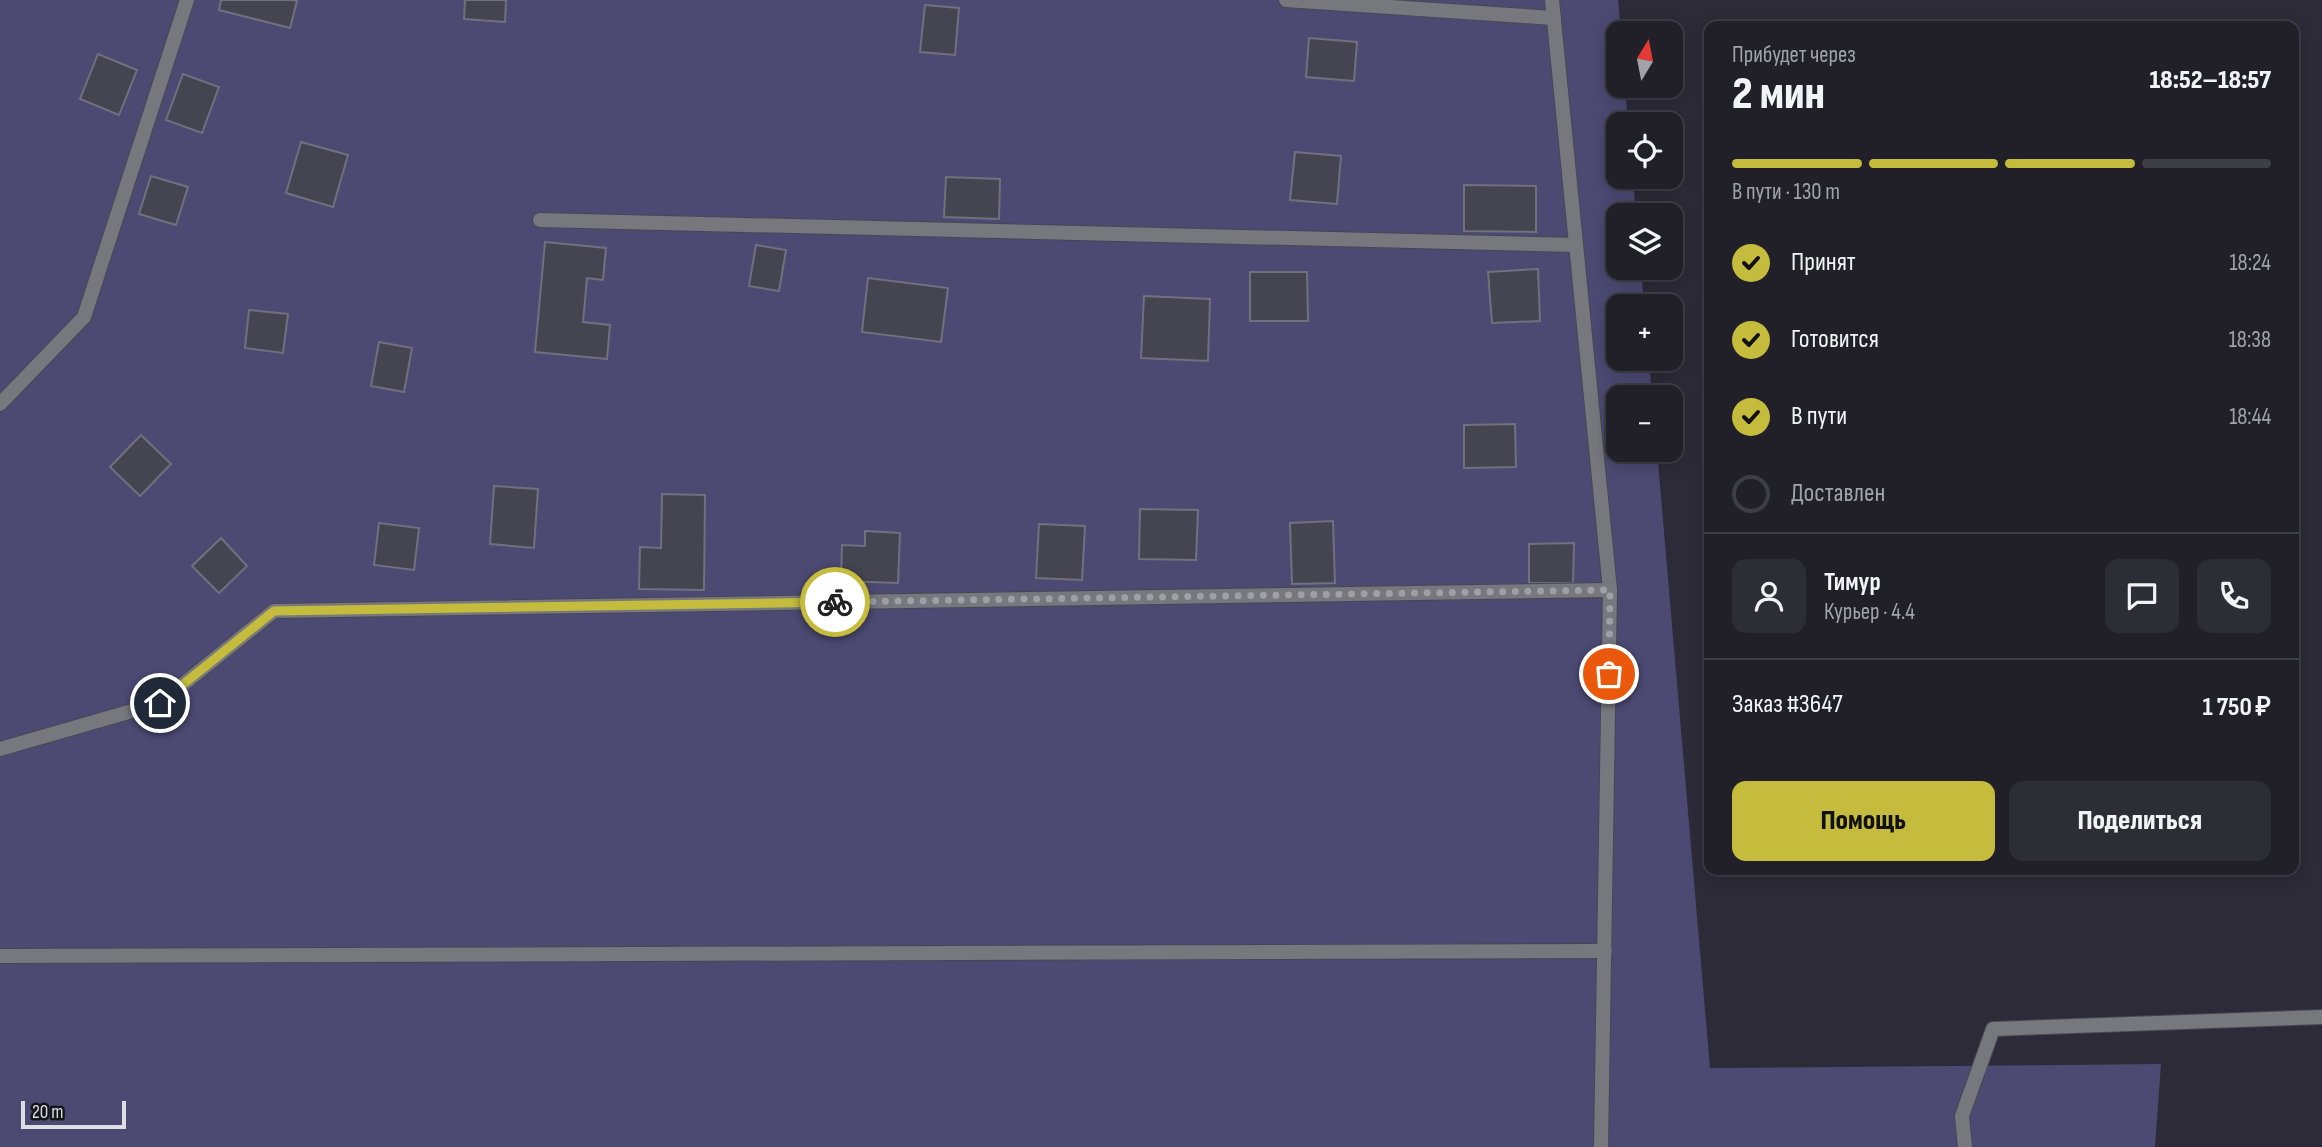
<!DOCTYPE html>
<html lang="ru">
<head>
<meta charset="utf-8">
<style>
  :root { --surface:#212029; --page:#2d2d35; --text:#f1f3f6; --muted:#a2a3a8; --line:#3e3e46; --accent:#c5bc3d }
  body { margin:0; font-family:"Sofia Sans Condensed",sans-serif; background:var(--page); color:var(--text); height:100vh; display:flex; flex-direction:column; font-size:26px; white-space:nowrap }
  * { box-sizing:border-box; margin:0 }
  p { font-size:23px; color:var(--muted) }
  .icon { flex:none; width:38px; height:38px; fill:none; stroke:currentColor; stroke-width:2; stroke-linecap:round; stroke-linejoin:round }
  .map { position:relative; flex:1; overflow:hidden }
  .sheet { position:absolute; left:1704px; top:21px; width:595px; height:854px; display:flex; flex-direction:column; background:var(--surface); border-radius:14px; box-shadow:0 4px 18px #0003,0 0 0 2px var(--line) }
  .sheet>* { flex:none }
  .needle { width:46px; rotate:10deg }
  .fabs { position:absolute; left:1606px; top:21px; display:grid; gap:14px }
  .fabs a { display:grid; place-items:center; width:77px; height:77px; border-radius:14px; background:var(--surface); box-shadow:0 4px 18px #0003,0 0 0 2px var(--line); font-size:35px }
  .scale { position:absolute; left:21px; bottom:18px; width:105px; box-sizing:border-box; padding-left:7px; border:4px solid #dddde5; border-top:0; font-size:19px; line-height:24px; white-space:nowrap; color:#dddde5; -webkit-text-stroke:5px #15151a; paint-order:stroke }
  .pin { position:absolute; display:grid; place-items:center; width:60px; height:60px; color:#fff; margin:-30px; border:4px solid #fff; border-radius:50%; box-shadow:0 2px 7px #0007 }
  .courier { position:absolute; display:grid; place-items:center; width:70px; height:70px; margin:-35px; border:5px solid #c5bc3d; border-radius:50%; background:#fff; color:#222; box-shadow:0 2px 9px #0007 }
  .summary em { font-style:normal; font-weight:800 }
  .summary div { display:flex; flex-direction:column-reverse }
  .summary { display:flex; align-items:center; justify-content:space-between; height:119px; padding:0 28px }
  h1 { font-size:46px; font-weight:800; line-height:52px }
  .bar { display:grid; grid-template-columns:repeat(4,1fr); gap:10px 7px; align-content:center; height:84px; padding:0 28px }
  .bar i { height:9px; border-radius:5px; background:var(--line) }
  .bar .active { background:var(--accent) }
  .bar p { grid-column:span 4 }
  .line { display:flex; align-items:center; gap:18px; padding:0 28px; border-top:2px solid var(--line) }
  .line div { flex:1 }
  .round { display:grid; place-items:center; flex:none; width:74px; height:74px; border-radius:14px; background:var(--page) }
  ol { padding:0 28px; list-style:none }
  li { display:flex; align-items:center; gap:21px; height:77px }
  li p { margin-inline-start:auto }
  li .icon { padding:7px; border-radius:50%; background:var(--accent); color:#111; stroke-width:4 }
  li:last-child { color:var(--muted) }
  li i { width:38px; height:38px; border:4px solid var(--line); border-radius:50% }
  .action { display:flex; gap:14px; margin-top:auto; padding:14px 28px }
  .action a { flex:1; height:80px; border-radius:14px; background:var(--accent); color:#111; font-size:28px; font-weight:800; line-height:80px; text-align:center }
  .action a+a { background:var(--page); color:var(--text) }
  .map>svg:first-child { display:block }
  .green { fill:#4c4a73 }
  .building { fill:#454552; stroke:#70707e; stroke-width:2 }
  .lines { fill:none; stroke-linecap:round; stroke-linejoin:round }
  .service-casing { stroke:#484753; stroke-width:16 }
  .service { stroke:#77787e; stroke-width:14 }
  .done { stroke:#9f9fa8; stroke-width:7; stroke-dasharray:0 12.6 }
  .route { stroke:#c5bc3d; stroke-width:9 }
</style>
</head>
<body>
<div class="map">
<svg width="2322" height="1147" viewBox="0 0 2322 1147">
  <rect width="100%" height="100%" fill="#2c2b37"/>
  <polygon class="green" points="0,0 1618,0 1621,33 1619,86 1625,86 1628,124 1619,124 1619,177 1633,177 1636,215 1619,215 1619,268 1641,268 1644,306 1619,306 1619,359 1649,359 1652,397 1619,397 1619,450 1657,450 1710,1068 2161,1064 2155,1147 0,1147"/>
  <g class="building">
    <polygon points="221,0 292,0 297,1 290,28 219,10"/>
    <polygon points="465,0 506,0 505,22 464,19"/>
    <polygon points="925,5 959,8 955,55 920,52"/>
    <polygon points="1309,38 1357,42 1354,81 1306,77"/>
    <polygon points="98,54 137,70 119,115 80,99"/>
    <polygon points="183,74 219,87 202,133 166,120"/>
    <polygon points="301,142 348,155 333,207 286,193"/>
    <polygon points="1295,152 1341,156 1337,204 1290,200"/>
    <polygon points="151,176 188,187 176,225 139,214"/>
    <polygon points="946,177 1000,179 999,219 944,217"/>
    <polygon points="1464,185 1536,186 1536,232 1464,231"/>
    <polygon points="545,242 606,248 603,280 587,278 583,322 610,325 607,359 535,352"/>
    <polygon points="756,245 786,250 779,291 749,286"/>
    <polygon points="1538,269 1540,321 1492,323 1488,272"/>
    <polygon points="1250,272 1307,272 1308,321 1250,321"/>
    <polygon points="868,278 948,288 941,342 862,332"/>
    <polygon points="1144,296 1210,299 1208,361 1141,358"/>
    <polygon points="249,310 288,314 283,353 245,348"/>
    <polygon points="379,342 412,348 404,392 371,386"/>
    <polygon points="1515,424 1516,467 1464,468 1464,425"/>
    <polygon points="141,435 171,464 140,496 110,467"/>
    <polygon points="494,486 538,489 534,548 490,544"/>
    <polygon points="662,494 705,495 704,590 639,589 640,547 661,548"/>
    <polygon points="1140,509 1198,510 1196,560 1139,559"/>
    <polygon points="1333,521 1335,583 1292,584 1290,523"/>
    <polygon points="379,523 419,528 414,570 374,565"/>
    <polygon points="1039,524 1085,526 1082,580 1036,578"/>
    <polygon points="865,531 900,533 898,583 841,581 842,545 865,546"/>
    <polygon points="221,538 247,566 219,593 192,566"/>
    <polygon points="1574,543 1573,583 1529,583 1529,544"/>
  </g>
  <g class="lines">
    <defs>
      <g id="service">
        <polyline points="1286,0 1554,18"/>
        <polyline points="1552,0 1610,590 1601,1147"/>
        <polyline points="540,220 1576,245"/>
        <polyline points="0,404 84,317 187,0"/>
        <polyline points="0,749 160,703 274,611 1610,590"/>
        <polyline points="0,956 1605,951"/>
        <polyline points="1965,1147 1962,1116 1993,1029 2322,1017"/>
      </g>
    </defs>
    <use href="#service" class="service-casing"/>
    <use href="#service" class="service"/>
  </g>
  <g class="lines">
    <polyline class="done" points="835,602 1610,590 1609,674"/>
    <polyline class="route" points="160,703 274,611 835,602"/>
  </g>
</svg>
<div class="fabs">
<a><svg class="needle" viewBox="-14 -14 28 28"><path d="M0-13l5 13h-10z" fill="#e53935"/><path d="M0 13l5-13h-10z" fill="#a2a3a8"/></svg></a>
<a><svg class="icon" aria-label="locate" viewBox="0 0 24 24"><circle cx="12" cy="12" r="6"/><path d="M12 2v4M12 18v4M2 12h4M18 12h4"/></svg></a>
<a><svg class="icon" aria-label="layers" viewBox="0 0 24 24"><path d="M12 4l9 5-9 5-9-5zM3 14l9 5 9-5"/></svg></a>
<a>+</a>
<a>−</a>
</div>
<div class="scale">20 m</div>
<div class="pin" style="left:1609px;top:674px;background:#ea580c"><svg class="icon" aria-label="bag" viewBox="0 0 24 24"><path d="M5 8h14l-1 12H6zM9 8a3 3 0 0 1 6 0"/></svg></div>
<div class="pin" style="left:160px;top:703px;background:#1f2937"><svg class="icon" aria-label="home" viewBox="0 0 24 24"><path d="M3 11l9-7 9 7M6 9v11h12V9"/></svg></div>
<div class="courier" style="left:835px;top:602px"><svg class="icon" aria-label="bike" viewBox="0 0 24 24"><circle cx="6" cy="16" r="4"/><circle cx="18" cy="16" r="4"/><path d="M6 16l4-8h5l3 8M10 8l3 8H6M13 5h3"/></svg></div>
<section class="sheet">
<div class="summary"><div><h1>2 мин</h1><p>Прибудет через</p></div><em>18:52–18:57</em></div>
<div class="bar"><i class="active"></i><i class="active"></i><i class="active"></i><i></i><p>В пути · 130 m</p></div>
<ol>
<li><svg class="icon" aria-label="check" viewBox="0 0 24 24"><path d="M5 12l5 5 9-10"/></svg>Принят<p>18:24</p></li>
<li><svg class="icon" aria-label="check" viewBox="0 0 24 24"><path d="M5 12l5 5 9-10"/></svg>Готовится<p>18:38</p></li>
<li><svg class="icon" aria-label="check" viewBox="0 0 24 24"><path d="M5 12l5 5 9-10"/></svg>В пути<p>18:44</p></li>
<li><i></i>Доставлен</li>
</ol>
<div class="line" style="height:126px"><a class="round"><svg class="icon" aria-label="person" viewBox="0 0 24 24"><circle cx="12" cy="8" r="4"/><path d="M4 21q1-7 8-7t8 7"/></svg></a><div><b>Тимур</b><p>Курьер · 4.4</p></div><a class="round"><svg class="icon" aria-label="chat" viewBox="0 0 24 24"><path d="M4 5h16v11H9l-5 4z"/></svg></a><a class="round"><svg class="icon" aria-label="phone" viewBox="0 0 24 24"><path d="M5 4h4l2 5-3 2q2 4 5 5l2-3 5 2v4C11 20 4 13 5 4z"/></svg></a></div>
<div class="line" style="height:91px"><div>Заказ #3647</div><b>1 750 ₽</b></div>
<div class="action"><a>Помощь</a><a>Поделиться</a></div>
</section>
</div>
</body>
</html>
